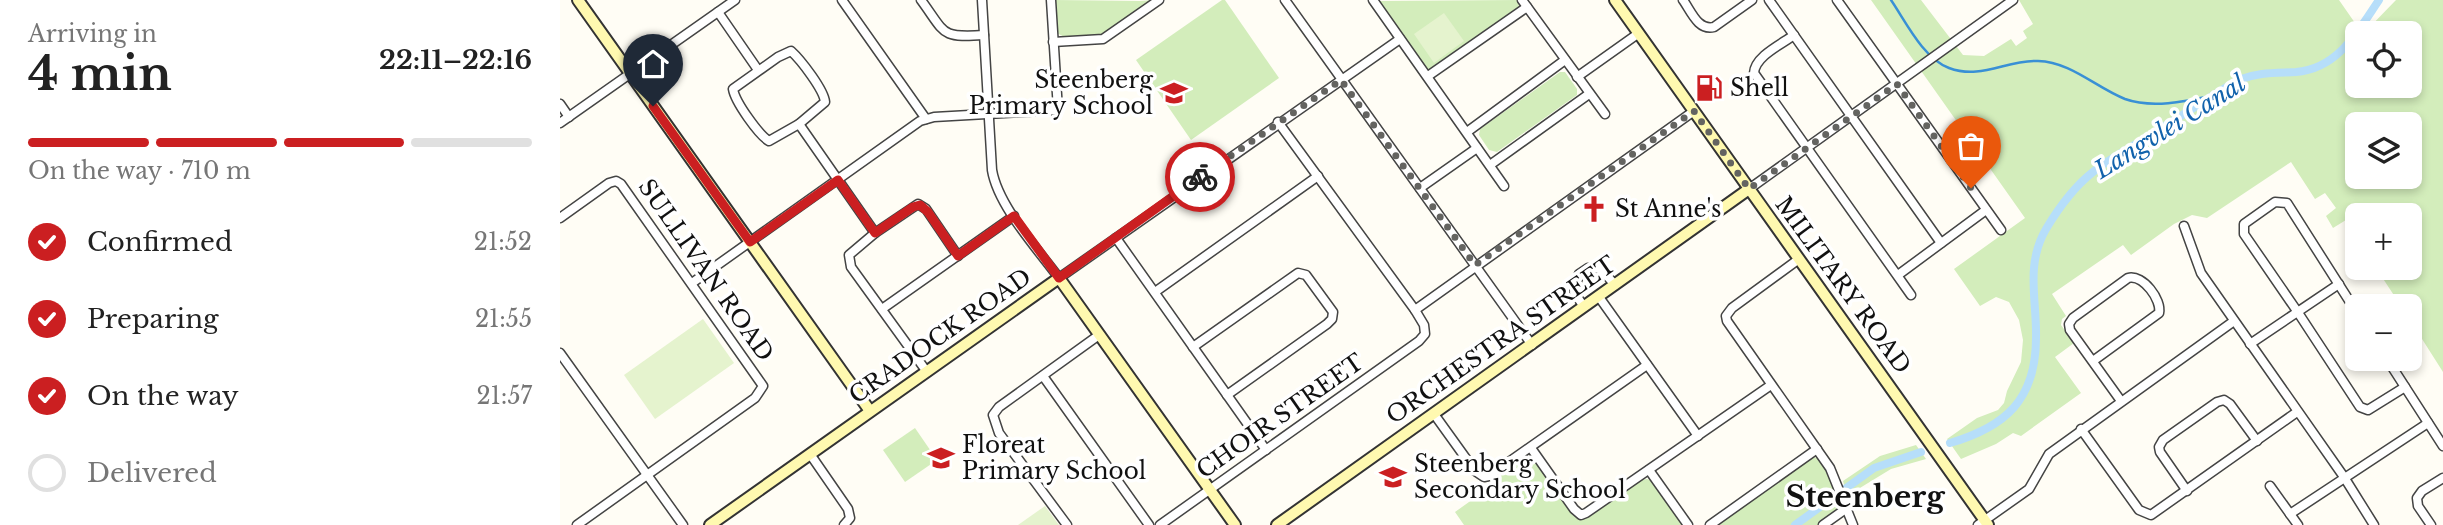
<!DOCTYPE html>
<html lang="en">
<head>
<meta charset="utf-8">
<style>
  :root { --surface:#fff; --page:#f6f6f6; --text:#222; --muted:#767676; --line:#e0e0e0; --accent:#cb1f21 }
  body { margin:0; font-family:"Libre Baskerville",serif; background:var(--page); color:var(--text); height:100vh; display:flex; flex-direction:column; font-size:26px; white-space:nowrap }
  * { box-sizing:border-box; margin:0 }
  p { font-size:23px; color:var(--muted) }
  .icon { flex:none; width:38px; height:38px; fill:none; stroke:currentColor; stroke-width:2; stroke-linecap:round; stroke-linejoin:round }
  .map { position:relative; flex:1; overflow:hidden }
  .sheet { display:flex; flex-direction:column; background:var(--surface); width:560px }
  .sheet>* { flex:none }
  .buttons { position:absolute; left:1785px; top:21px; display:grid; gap:14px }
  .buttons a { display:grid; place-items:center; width:77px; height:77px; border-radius:10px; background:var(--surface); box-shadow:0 4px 10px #0003; font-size:35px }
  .pin { position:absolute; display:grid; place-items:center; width:60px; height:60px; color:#fff; margin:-72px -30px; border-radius:50% 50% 50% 0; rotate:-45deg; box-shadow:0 0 7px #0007 }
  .pin .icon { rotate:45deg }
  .courier { position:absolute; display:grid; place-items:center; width:70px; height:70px; margin:-35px; border:5px solid #cb1f21; border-radius:50%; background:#fff; color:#222; box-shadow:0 2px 9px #0007 }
  .overview em { font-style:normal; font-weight:700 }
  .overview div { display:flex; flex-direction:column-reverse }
  .overview { display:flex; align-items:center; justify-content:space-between; height:119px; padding:0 28px }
  h1 { font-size:46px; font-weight:700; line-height:52px }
  .bar { display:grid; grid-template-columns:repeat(4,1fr); gap:10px 7px; align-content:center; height:84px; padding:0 28px }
  .bar i { height:9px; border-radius:5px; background:var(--line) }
  .bar .active { background:var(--accent) }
  .bar p { grid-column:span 4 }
  ol { padding:0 28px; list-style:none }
  li { display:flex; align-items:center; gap:21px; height:77px }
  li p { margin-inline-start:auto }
  li .icon { padding:7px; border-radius:50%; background:var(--accent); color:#fff; stroke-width:4 }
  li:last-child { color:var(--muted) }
  li i { width:38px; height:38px; border:4px solid var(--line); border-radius:50% }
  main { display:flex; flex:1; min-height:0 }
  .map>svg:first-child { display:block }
  .green { fill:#d3edbb; fill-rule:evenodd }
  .pitch { fill:#e5f3ce }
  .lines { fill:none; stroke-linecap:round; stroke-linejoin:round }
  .stream { stroke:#3990d5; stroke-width:2.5 }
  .canal { stroke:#b6defa; stroke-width:8 }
  .street-casing { stroke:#444; stroke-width:11 }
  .secondary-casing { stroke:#333; stroke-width:14 }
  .street { stroke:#fff; stroke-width:8 }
  .secondary { stroke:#fff9b0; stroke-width:10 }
  .done { stroke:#646461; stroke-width:7; stroke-dasharray:0 12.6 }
  .route { stroke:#cb1f21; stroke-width:9 }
  .labels { text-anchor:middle; stroke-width:7; stroke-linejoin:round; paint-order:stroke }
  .poi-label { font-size:23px; fill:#111; stroke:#fff; text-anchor:start }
  .street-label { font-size:23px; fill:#111; stroke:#fff }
  .water-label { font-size:24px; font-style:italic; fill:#1162ac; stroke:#fff }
  .district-label { font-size:30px; font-weight:bold; fill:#111; stroke:#fff }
</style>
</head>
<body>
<main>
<section class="sheet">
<div class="overview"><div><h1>4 min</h1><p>Arriving in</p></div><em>22:11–22:16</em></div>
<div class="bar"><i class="active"></i><i class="active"></i><i class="active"></i><i></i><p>On the way · 710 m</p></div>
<ol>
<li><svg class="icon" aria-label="check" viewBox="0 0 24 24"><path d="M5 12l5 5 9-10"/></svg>Confirmed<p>21:52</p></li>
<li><svg class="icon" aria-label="check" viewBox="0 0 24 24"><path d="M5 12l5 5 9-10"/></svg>Preparing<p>21:55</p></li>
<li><svg class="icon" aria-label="check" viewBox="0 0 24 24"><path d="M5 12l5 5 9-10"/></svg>On the way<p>21:57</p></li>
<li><i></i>Delivered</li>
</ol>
</section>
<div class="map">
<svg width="1883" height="525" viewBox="0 0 1883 525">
  <rect width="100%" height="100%" fill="#fffdf5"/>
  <g class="green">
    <polygon points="495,0 580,1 594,0 545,34 506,38 497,33"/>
    <polygon points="662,0 665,0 719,78 631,140 576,60"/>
    <polygon points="958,0 959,7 956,11 869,70 865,68 821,6 820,1"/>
    <path d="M1311 0H1361L1403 55 1424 56 1451 39 1456 46 1467 38 1463 31 1473 24 1459 0H1779L1802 33H1797V86H1850V33H1804L1836 0H1883V372L1850 320V306H1841L1816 268H1850V215H1797V238L1786 220 1773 228 1766 216 1776 208 1765 193 1755 199 1731 162 1647 218 1632 215 1614 224 1571 255 1563 245 1492 294 1506 316 1502 319 1501 325 1514 343 1495 357 1521 393 1461 436 1453 433 1436 444 1401 459 1387 439 1417 418 1438 410 1444 403 1447 391 1461 362 1463 340 1459 320 1449 302 1436 297 1420 306 1394 269 1465 218ZM1797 124H1850V177H1797Z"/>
    <polygon points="1000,72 1005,72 1017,89 1017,95 937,152 929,150 919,135 920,129"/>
    <polygon points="355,428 377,460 345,482 323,450"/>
    <polygon points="1356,445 1366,459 1331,469 1290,494 1286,492 1283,481 1320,456"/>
    <polygon points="1251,457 1259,458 1270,473 1281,505 1281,509 1258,525 1155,525"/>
    <polygon points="962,458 974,460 1013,515 1021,519 1028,517 1081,480 1087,479 1093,481 1124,525 904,525 895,512 923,492 932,479"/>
  </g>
  <g class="pitch">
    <polygon points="884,13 904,41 874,63 854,34"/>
    <polygon points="143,319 174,363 95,419 64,375"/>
    <polygon points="485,506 499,525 458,525"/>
  </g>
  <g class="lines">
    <path class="stream" d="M1331 0C1346 22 1363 58 1389 68 1421 80 1446 60 1478 61 1511 62 1535 87 1565 99 1593 109 1627 101 1655 95"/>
    <g class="canal">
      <path d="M1390 443C1445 427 1476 400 1476 338 1477 300 1465 265 1486 229 1498 209 1515 186 1533 172 1548 160 1566 150 1583 140 1614 120 1646 100 1678 80 1698 72 1715 73 1736 72 1778 69 1798 31 1819 0"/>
      <polyline points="1235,525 1314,468 1361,452"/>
    </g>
    <defs>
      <g id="street">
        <polyline points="282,0 366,119"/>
        <path d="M361 0C386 34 380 38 424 35"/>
        <path d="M422 0 432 170C438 206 477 248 499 278L840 39"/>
        <polyline points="725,0 972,345"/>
        <polyline points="813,0 944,186"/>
        <polyline points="962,0 1045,114"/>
        <path d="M1123 0C1131 11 1138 31 1154 27L1192 0"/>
        <polyline points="1209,0 1381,243"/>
        <polyline points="1277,0 1441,230"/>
        <polyline points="158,12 198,70"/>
        <path d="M1234 35C1222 44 1195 56 1194 73L1351 295"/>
        <polyline points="493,42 543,39 599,0"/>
        <path d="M231 51C241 60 264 90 265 102L239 124 209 141C199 135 175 102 173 89L218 57Z"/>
        <polyline points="868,76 967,7"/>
        <polyline points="1017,77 1079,33"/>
        <polyline points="0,104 9,117"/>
        <polyline points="0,123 175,0"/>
        <polyline points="239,124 315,233"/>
        <polyline points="907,132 1005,60"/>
        <polyline points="930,165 1029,94"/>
        <polyline points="860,188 917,148"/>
        <polyline points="1189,189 1453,0"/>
        <polyline points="0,218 49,183 56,181 61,184 203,386 195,398 17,525"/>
        <polyline points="1624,226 1641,273 1784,477 1814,525"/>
        <polyline points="556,238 706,450"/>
        <polyline points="1239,259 1172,308 1166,316 1167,321 1270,468 1293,525"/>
        <polyline points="1338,275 1426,210"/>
        <polyline points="132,283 360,121 374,117 498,110 491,0"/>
        <polyline points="595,292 758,176"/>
        <polyline points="1039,297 1138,436"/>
        <polyline points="1024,307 1014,292 1019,274 1028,268 1041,269 1055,285"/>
        <polyline points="322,309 454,216"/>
        <polyline points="855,310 1134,111"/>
        <polyline points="1797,313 1727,203 1715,202 1684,224 1684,234 1737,311 1800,407 1808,410 1845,387"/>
        <polyline points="1690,344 1779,284"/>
        <polyline points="633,347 738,273 746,275 773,312 772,319 767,324 667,395"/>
        <polyline points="0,353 123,525"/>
        <polyline points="1827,359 1883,446"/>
        <path d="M1533 361 1599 313C1602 300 1583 274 1568 278L1513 318 1509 324 1510 330 1561 401"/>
        <polyline points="367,372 291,267 289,255 315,233 358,204 366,209 398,256"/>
        <polyline points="483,376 589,525"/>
        <polyline points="874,414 915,471 924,477 929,476 1087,365"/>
        <polyline points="1521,429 1579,510 1591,515 1737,412"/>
        <polyline points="971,448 1014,509 1021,515 1026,513 1211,385"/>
        <polyline points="250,454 288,509 290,518 284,525"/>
        <polyline points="1089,470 1128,525"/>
        <polyline points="1710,486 1738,525"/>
        <polyline points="1627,491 1600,452 1599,447 1603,440 1657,402 1664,400 1670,404 1697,441"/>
        <polyline points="1730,514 1868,423"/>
        <polyline points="507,525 439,433 433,415 439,407 539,335"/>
        <polyline points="600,525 859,341 865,334 864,325 855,310 718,122"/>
        <polyline points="1150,525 1257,449"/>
        <polyline points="1263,525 1287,508"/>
        <polyline points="1418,525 1469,489 1489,454 1674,321"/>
        <polyline points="1871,525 1858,506 1857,498 1862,491 1883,478"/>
      </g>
      <g id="secondary">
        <polyline points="18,0 310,411"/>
        <polyline points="1055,0 1428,525"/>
        <polyline points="150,525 499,278 675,525"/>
        <polyline points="717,525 1189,189"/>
      </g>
    </defs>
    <use href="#street" class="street-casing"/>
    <use href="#secondary" class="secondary-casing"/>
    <use href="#street" class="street"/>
    <use href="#secondary" class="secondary"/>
  </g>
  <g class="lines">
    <polyline class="done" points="640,177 781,80 915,265 1134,111 1189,189 1337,84 1411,188"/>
    <polyline class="route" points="93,106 190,242 278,180 315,233 353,207 360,205 368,212 398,256 454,216 499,278 640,177"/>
  </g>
  <defs>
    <symbol id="fuel-bare" viewBox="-9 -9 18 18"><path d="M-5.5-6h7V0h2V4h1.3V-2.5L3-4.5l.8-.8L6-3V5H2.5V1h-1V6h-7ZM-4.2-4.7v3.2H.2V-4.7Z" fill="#cb1f21" stroke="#fff" stroke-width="2.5" paint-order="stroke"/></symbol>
    <symbol id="school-bare" viewBox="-9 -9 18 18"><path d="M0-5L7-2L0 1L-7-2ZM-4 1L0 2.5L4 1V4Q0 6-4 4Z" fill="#cb1f21" stroke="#fff" stroke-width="2.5" paint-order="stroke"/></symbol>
    <symbol id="church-bare" viewBox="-9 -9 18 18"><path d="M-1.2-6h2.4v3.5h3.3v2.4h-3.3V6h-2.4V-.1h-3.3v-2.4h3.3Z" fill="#cb1f21" stroke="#fff" stroke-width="2.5" paint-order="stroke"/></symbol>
  </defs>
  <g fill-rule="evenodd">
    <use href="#fuel-bare" x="1130" y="69" width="38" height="38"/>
    <use href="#school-bare" x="595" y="74" width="38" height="38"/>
    <use href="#church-bare" x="1015" y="190" width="38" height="38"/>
    <use href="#school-bare" x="362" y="439" width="38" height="38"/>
    <use href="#school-bare" x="814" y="458" width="38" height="38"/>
  </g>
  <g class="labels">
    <g class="poi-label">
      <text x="593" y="88" text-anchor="end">Steenberg<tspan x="593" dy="26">Primary School</tspan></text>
      <text x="1170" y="96">Shell</text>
      <text x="1055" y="217">St Anne's</text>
      <text x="402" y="453">Floreat<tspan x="402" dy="26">Primary School</tspan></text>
      <text x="854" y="472">Steenberg<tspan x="854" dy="26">Secondary School</tspan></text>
    </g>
    <g class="street-label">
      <text transform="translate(146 270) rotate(55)" y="8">SULLIVAN ROAD</text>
      <text transform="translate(1283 285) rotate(54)" y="8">MILITARY ROAD</text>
      <text transform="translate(380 336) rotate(-35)" y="8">CRADOCK ROAD</text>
      <text transform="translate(941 340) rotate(-35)" y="8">ORCHESTRA STREET</text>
      <text transform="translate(720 416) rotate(-35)" y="8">CHOIR STREET</text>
    </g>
    <g class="water-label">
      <text transform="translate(1610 127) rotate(-32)" y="8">Langvlei Canal</text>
    </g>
    <g class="district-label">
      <text x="1305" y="507">Steenberg</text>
    </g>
  </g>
</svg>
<div class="buttons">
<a><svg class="icon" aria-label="locate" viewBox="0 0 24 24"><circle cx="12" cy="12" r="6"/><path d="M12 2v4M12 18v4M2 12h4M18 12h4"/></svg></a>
<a><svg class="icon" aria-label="layers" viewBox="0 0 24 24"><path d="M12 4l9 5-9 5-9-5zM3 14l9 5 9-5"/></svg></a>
<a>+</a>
<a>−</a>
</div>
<div class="pin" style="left:1411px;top:188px;background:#ea580c"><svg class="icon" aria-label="bag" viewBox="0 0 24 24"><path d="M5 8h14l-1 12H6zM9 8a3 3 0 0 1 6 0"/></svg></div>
<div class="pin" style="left:93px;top:106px;background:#1f2937"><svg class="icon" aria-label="home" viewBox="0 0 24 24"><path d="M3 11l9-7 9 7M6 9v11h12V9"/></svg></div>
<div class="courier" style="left:640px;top:177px"><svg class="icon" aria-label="bike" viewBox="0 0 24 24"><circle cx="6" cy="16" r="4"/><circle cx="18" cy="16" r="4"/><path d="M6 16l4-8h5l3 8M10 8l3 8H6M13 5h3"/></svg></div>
</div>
</main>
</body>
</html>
